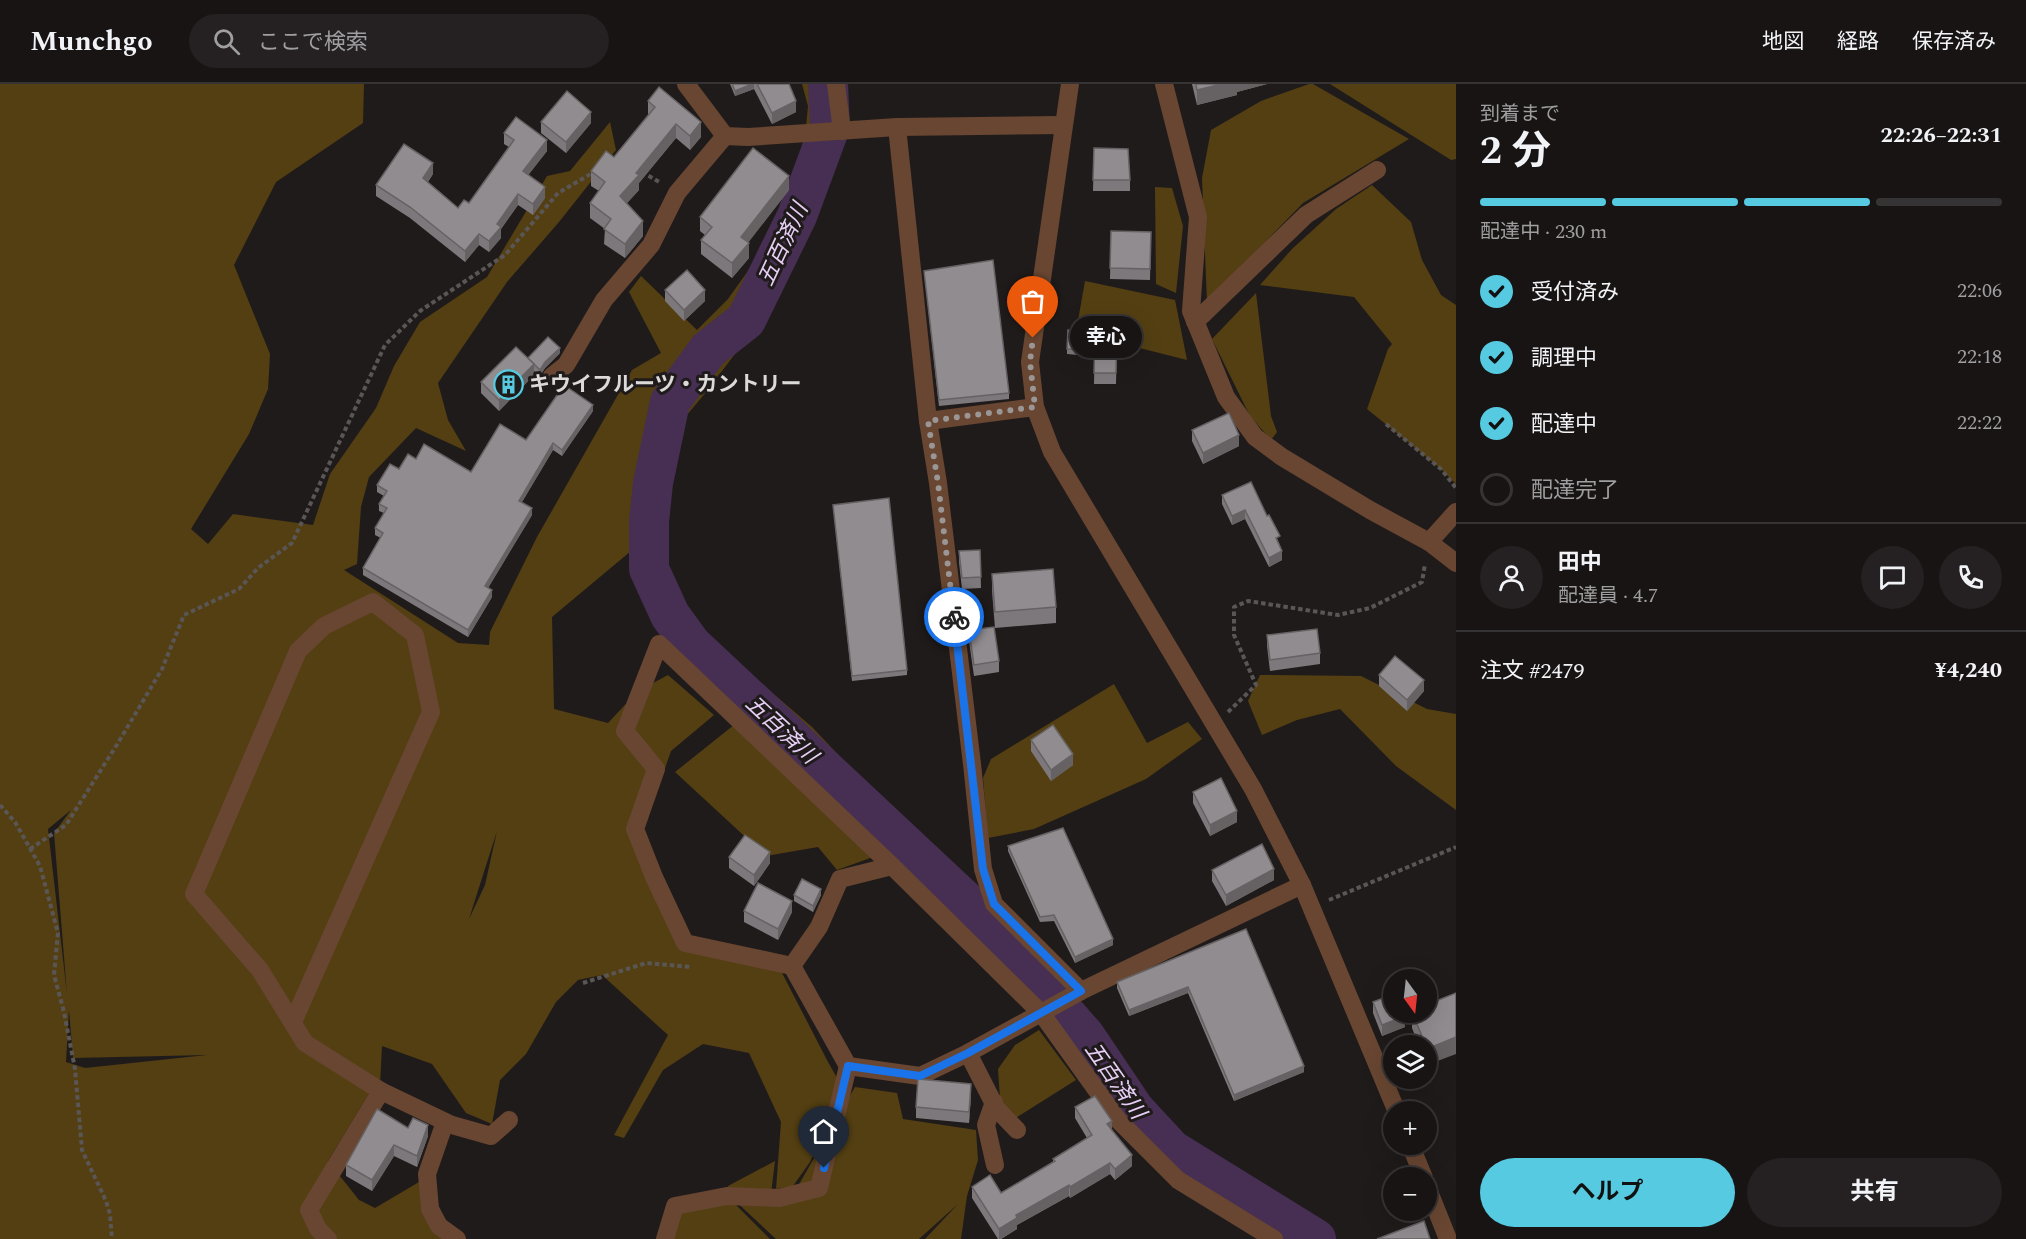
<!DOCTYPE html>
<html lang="ja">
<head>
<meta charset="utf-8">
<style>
  :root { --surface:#181414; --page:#252122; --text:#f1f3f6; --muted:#9f9ea0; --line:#363334; --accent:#55cae0 }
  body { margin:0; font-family:Spectral,"Noto Sans JP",serif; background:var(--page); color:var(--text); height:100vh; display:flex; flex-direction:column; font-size:22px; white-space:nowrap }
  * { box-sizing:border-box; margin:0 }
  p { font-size:20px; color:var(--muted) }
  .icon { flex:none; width:33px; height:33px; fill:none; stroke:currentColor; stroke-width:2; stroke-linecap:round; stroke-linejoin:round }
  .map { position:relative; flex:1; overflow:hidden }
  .panel { display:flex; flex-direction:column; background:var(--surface); width:570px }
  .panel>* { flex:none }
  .needle { width:39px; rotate:165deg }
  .fabs { position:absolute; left:1383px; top:885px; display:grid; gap:12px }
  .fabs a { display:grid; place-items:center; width:54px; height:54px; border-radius:50%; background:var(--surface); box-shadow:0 6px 24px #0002,0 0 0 2px var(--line); font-size:30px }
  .pin { position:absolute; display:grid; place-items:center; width:51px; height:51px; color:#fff; margin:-62px -26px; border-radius:50% 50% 50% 0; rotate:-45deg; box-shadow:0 0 6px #0007 }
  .pin .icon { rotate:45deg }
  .courier { position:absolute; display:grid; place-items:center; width:60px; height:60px; margin:-30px; border:4px solid #1a73e8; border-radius:50%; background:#fff; color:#222; box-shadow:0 2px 8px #0007 }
  .bubble { position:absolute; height:42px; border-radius:21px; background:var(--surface); box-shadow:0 6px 24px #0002,0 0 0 2px var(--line); font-size:20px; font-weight:700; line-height:42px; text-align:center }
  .head em { font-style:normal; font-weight:700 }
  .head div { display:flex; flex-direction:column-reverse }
  .head { display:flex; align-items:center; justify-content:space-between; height:102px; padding:0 24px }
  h1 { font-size:39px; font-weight:700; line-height:45px }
  .bar { display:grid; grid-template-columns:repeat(4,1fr); gap:9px 6px; align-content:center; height:72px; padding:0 24px }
  .bar i { height:8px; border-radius:4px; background:var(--line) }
  .bar .current { background:var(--accent) }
  .bar p { grid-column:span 4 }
  .line { display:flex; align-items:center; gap:15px; padding:0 24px; border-top:2px solid var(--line) }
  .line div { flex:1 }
  .round { display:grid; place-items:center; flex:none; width:63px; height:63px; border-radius:32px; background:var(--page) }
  ol { padding:0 24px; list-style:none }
  li { display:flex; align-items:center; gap:18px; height:66px }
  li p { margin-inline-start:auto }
  li .icon { padding:6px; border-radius:50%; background:var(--accent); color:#111; stroke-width:4 }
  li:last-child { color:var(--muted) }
  li i { width:33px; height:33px; border:3px solid var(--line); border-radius:50% }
  .action { display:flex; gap:12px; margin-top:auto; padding:12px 24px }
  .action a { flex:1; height:69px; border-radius:36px; background:var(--accent); color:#111; font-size:24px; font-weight:700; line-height:69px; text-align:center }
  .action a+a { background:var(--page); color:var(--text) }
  header { display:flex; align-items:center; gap:36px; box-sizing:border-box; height:84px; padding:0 30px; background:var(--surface); border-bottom:2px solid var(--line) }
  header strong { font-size:28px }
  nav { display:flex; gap:33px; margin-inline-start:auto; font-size:21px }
  .search { width:420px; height:54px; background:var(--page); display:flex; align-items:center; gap:15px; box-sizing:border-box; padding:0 21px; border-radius:33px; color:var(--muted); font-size:22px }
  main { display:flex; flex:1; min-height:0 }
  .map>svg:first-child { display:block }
  .green { fill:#533f12; fill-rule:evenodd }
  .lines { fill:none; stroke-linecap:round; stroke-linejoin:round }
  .river { stroke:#462f53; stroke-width:40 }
  .path { stroke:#5a5656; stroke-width:4; stroke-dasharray:4.5 3; stroke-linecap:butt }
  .minor { stroke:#684631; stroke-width:18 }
  .wall { fill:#7d787b }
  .shaded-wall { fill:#666264 }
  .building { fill:#918c8f; stroke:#666264; stroke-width:1.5 }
  .done { stroke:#9a9696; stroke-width:6; stroke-dasharray:0 10.8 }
  .route { stroke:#1a73e8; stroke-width:8 }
  .labels { text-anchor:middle; stroke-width:6; stroke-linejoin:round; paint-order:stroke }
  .poi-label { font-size:21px; font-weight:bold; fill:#dcd9d9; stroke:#201b1b; text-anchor:start }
  .water-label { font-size:22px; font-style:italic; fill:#e7cff6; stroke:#201b1b }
</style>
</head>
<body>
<header>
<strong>Munchgo</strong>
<div class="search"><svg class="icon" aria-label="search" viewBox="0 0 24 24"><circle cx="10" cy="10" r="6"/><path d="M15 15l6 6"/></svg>ここで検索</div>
<nav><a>地図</a><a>経路</a><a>保存済み</a></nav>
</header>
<main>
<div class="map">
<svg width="1456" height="1155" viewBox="0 0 1456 1155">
  <rect width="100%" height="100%" fill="#201b1b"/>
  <g class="green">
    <path d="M0 0H364L363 39 276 98 234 181 270 270 268 305 249 350 191 445 208 460 233 430 313 441 330 390 376 324 394 282 420 238 487 193 547 92 570 87 610 38 616 66 559 138 507 198 438 299 448 336 466 367 416 344 369 393 361 423 357 480 344 486 458 559 489 561 490 548 537 453 632 286 661 269 629 208 641 192 697 246 728 215 797 118 747 228 724 254 745 240 799 116 808 22 802 0H833L838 31 835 70 825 103 771 222 707 307 676 344 662 409V465L666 495 703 549 812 643 1059 905 1145 1020 1195 1070 1281 1118 1327 1155H1286L1189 1103 1136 1054 1079 970 873 773 837 786 818 763 766 772 675 688 739 637 671 560 631 467 552 533 554 625 608 639 638 607 668 591 714 631 671 667 644 744 685 859 780 885 828 978 844 1006 810 1078 793 1102 776 1105 781 1038 749 969 703 960 663 986 624 1054 614 1051 668 951 602 891 578 896 556 918 526 970 500 996 492 1040 466 1029 432 980 382 962 380 1001 373 1003 328 1077 359 1116 375 1124 419 1098 457 1155H0ZM71 726 54 749 67 910 48 745ZM497 747 485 801 469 835ZM69 926 73 974 207 971 85 984 66 978Z"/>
    <polygon points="1309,0 1313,0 1409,55 1303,119 1207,218 1202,94 1211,46 1261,17"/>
    <polygon points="1330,0 1456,0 1456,75 1451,76"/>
    <polygon points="1372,101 1411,138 1422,176 1441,211 1456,221 1456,400 1441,385 1367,325 1388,265 1392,260 1354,213 1260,201 1292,165 1336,125"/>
    <polygon points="1155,103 1172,104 1183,142 1176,209 1156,200"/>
    <polygon points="1085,197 1175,216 1187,276 1076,248"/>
    <polygon points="1256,209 1271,332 1277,348 1271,356 1250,332 1212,255"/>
    <polygon points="1260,591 1361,592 1427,625 1456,630 1456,726 1396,682 1340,625 1297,636 1262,651 1248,617"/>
    <polygon points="1114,600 1147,659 1188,638 1202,655 1146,695 1034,745 988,754 983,694 991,675"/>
    <polygon points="1039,946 1076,996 1014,1035 1000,1015 998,985 1015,961"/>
    <polygon points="855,1003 897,1009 903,1035 976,1046 978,1076 967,1112 961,1155 925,1155 958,1120 919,1155 776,1155 730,1112 728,1102 775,1077 771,1110 798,1102"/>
    <polygon points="722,1107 770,1155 667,1155 681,1116"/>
  </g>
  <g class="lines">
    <polyline class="river" points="828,0 830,43 797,132 746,236 708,266 670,318 653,399 649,438 649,485 670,531 691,560 972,823 1085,952 1134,1025 1172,1066 1316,1155"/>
    <g class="path">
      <polyline points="642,88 661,99"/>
      <polyline points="1386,340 1441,385 1456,404"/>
      <polyline points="1228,628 1256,601 1234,551 1234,523 1248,517 1338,531 1370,524 1422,498 1425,480"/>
      <polyline points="0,721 15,738 40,782 58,849 54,891 64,928 75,985 82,1066 106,1117 110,1130 112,1155"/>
      <polyline points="30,765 66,741 118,659 162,585 184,531 239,505 258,484 292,459 385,261 420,227 505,171 558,109 594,88"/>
      <polyline points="1329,816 1456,763"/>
      <polyline points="583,899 646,879 691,883"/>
    </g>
    <g class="minor">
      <polyline points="686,0 725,52 748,53 897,43 1063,41"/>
      <polyline points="836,0 842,47"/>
      <polyline points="1070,0 1030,278 1035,323 1052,368 1253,705 1302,801 1397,1028"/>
      <polyline points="1164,0 1198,133 1191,227 1226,313 1255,353 1282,373 1370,426 1429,458 1456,479"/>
      <polyline points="897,43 928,337 938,399 972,680 983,785 994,820 1081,907"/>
      <polyline points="1195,238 1306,131 1377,86"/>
      <polyline points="552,292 566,281 604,216 651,161 677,109 725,52"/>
      <polyline points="928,337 1035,323"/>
      <polyline points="1429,458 1456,428"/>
      <polyline points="892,782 840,795 819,843 792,882 848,982 920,992 968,969 1081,907 1302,801"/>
      <polyline points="792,882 685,859 654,793 635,745 656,685 625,647 659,560 892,782 1042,930 1118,1036 1178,1096 1274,1155"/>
      <polyline points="293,938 431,628 415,551 373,518 324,542 298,567 194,810 260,886 305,959 381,1007 309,1126 318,1145 328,1155"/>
      <polyline points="968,969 996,1024 1017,1046"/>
      <polyline points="381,1007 452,1041 491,1052 509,1036"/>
      <polyline points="994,1018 986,1041 995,1081"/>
      <polyline points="445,1038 427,1090 430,1125 439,1142 457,1155"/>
      <polyline points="1410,1060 1424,1094"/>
      <polyline points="1426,1100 1448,1155"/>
      <polyline points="665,1155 675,1122 727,1112 779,1114 819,1104 848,982"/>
    </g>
  </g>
  <g class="wall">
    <polygon points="730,0 789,0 796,28 772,40 754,5 735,12"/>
    <polygon points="1192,0 1267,0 1237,8 1237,11 1197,21"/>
    <polygon points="648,17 701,53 690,66 676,54 639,99 639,106 626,120 643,152 625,174 604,160 605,145 590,134 590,119 599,107 591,102 591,87 614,73 648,31"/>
    <polygon points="541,38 591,39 566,69 541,49"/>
    <polygon points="504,49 547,67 528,91 545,114 533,131 518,121 501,145 501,154 489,168 479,161 465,178 410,134 376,112 376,101 433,90 428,98 458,124 469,119 509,63 504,60"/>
    <polygon points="1094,64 1130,96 1130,107 1093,107"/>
    <polygon points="789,106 748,158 749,174 732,194 701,170 701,156 705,151 700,147 700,133"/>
    <polygon points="1111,147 1151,148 1150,196 1110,195"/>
    <polygon points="924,187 1009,309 1009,315 939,322"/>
    <polygon points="665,206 705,217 684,237 665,217"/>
    <polygon points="1091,248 1090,272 1067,270 1067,265"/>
    <polygon points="1095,250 1117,250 1116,300 1094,300"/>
    <polygon points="560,269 545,284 540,292 534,287 534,291 499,327 481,309 481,298 528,274"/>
    <polygon points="593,327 562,372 553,366 522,418 532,431 488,504 492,513 468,553 363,491 363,484 381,454 375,451 375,444 384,429 379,427 379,420 384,412 377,408 377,401 399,385 416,375 471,388 526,356"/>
    <polygon points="1192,346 1239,362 1203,380 1192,357"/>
    <polygon points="1251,398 1280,461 1282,476 1269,483 1245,435 1232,441 1222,420 1222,411"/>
    <polygon points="833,421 907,586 907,591 852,597"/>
    <polygon points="980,466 981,504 962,505 959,478 959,467"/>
    <polygon points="992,490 1056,523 1056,539 995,544 992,507"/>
    <polygon points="969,546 999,577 999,588 974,592 969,557"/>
    <polygon points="1267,551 1320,569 1320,580 1270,587 1267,562"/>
    <polygon points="1379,591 1424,607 1407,627 1379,602"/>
    <polygon points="1031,656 1073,681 1051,697 1031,667"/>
    <polygon points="1193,708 1237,738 1210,752 1193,719"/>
    <polygon points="1008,762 1113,861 1075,879 1054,837 1040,838 1008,767"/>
    <polygon points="729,773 770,779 754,802 729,784"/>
    <polygon points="1212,786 1274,796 1226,822 1212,797"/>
    <polygon points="794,811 821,811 813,828 794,817"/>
    <polygon points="744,827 792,828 778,856 744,838"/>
    <polygon points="1246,845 1304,988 1234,1017 1188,909 1129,932 1117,904 1117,898"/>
    <polygon points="1456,909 1427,981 1426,962 1419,962 1412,944 1412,928"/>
    <polygon points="1373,918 1405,943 1382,952 1373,929"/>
    <polygon points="971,1011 969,1039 916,1034 916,1023"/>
    <polygon points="1075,1023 1112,1047 1132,1082 1115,1096 1110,1090 1070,1114 1069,1112 1017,1141 1017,1145 1001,1155 998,1155 972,1114 972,1103 1001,1109 1053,1078 1053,1075 1087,1054 1075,1034"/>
    <polygon points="408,1044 428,1052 417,1083 394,1072 372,1107 346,1092 346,1081"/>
  </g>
  <g class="shaded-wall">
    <polygon points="752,0 754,0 754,5 735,12 735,7"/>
    <polygon points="1222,0 1267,0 1237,8 1237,11 1197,21 1197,6"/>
    <polygon points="796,17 796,28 772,40 772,29"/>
    <polygon points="591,28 591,39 566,69 566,58"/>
    <polygon points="701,38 701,53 690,66 690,52"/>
    <polygon points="676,40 676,54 639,99 639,106 620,127 620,112 636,89"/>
    <polygon points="547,56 547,67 523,98 523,87"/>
    <polygon points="433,79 433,90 423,105 423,94"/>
    <polygon points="789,92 789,106 741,168 741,153"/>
    <polygon points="545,103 545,114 533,131 533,120"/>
    <polygon points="518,110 518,121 501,145 501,154 489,168 489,157 497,140"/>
    <polygon points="643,137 643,152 625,174 625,160"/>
    <polygon points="479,150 479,161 465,178 465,167"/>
    <polygon points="749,159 749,174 732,194 732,179"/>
    <polygon points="705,206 705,217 684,237 684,226"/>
    <polygon points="560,264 560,269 545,284 540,292 540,286 545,278"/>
    <polygon points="534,280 534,291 499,327 499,316"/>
    <polygon points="593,321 593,327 562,372 562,366"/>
    <polygon points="1239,351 1239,362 1203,380 1203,369"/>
    <polygon points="553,359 553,366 519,423 519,417"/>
    <polygon points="532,424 532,431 485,509 485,502"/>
    <polygon points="1245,426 1245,435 1232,441 1232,432"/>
    <polygon points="1282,467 1282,476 1269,483 1269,474"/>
    <polygon points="492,506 492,513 468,553 468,546"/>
    <polygon points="1424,596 1424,607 1407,627 1407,616"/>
    <polygon points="1073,670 1073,681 1051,697 1051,686"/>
    <polygon points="1237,727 1237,738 1210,752 1210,741"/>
    <polygon points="770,768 770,779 754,802 754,791"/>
    <polygon points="1274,785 1274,796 1226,822 1226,811"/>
    <polygon points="821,805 821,811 813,828 813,822"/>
    <polygon points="792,817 792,828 778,856 778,845"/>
    <polygon points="1113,855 1113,861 1075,879 1075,873"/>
    <polygon points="1188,903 1188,909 1129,932 1129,926"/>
    <polygon points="1405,932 1405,943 1382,952 1382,941"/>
    <polygon points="1456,953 1456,970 1427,981 1427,965"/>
    <polygon points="1304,982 1304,988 1234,1017 1234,1011"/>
    <polygon points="971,1000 971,1011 969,1039 969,1028"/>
    <polygon points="1112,1037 1112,1048 1107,1040"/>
    <polygon points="428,1041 428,1052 417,1083 417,1072"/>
    <polygon points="394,1061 394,1072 372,1107 372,1096"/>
    <polygon points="1132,1071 1132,1082 1115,1096 1115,1085"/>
    <polygon points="1110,1079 1110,1090 1070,1114 1070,1103"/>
    <polygon points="1069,1101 1069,1112 1017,1141 1017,1145 1001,1155 999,1155 999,1145 1016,1131"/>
  </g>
  <g class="building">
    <polygon points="732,0 752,0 735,7"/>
    <polygon points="757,0 789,0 796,17 772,29"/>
    <polygon points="1196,0 1222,0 1197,6"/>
    <polygon points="659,3 701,38 690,52 676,40 636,89 639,91 620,112 643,137 625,160 604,145 611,135 590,119 605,98 591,87 606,67 614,73 655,23 648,17"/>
    <polygon points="567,7 591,28 566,58 541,38"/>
    <polygon points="516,33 547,56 523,87 545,103 533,120 518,110 497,140 501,143 489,157 479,150 465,167 410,123 376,101 404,60 433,79 423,94 458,124 464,116 469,119 514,56 504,49"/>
    <polygon points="753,64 789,92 741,153 749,159 732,179 701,156 712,143 700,133"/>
    <polygon points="1094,64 1128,65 1130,96 1093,96"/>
    <polygon points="1111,147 1151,148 1150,185 1110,184"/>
    <polygon points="993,176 1009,309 939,316 924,187"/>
    <polygon points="687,186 705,206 684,226 665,206"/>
    <polygon points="1068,246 1091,248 1090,266 1067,265"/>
    <polygon points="1095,250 1117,250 1116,289 1094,289"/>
    <polygon points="548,253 560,264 545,278 540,286 528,274"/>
    <polygon points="516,263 534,280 499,316 481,298"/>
    <polygon points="564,301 593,321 562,366 553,359 519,417 532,424 485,502 492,506 468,546 363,484 383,449 375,444 387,424 379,420 387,407 377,401 390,380 399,385 408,370 416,375 424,360 471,388 500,340 526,356"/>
    <polygon points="1229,329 1239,351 1203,369 1192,346"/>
    <polygon points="1251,398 1267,432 1269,431 1280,452 1276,454 1282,467 1269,474 1245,426 1232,432 1222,411"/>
    <polygon points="889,414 907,586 852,592 833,421"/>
    <polygon points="980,466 981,493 962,494 959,467"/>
    <polygon points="1053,485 1056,523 995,528 992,490"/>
    <polygon points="994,543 999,577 974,581 969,546"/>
    <polygon points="1317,545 1320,569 1270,576 1267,551"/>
    <polygon points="1395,572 1424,596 1407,616 1379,591"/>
    <polygon points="1053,641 1073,670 1051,686 1031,656"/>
    <polygon points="1221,694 1237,727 1210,741 1193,708"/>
    <polygon points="1063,744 1113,855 1075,873 1054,831 1040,833 1008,762"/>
    <polygon points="745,751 770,768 754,791 729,773"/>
    <polygon points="1262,760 1274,785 1226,811 1212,786"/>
    <polygon points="802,795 821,805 813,822 794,811"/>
    <polygon points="758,799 792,817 778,845 744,827"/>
    <polygon points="1246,845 1304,982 1234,1011 1188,903 1129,926 1117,898"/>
    <polygon points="1456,909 1456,953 1427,965 1426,962 1412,928 1426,928 1426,921"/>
    <polygon points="1394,910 1394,928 1404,928 1405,932 1382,941 1373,918"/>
    <polygon points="918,995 971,1000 969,1028 916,1023"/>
    <polygon points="1095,1012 1112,1037 1107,1040 1132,1071 1115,1085 1110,1079 1070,1103 1069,1101 1016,1131 1017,1134 999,1145 972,1103 990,1091 1001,1109 1055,1077 1053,1075 1092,1051 1075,1023"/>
    <polygon points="377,1025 408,1044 413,1034 428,1041 417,1072 394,1061 372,1096 346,1081"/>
    <polygon points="1424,1137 1430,1155 1377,1155"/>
  </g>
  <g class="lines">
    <polyline class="done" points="954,533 938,399 928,337 1035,323 1030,278 1033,254"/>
    <polyline class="route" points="824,1084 848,982 920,992 968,969 1081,907 994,820 983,785 954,533"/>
  </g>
  <defs>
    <symbol id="building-ring" viewBox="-11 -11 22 22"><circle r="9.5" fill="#201b1b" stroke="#55cae0" stroke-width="1.5"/><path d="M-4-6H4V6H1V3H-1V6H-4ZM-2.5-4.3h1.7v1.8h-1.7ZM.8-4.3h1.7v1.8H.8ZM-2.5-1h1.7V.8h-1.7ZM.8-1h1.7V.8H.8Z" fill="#55cae0"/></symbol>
  </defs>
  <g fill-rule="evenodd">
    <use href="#building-ring" x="492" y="284" width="33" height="33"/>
  </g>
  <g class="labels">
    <g class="poi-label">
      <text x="529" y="307">キウイフルーツ・カントリー</text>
    </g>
    <g class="water-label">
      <text transform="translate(782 160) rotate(-65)" y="8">五百済川</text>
      <text transform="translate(782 645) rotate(43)" y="8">五百済川</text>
      <text transform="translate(1116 996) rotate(55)" y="8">五百済川</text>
    </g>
  </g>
</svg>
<div class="fabs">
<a><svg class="needle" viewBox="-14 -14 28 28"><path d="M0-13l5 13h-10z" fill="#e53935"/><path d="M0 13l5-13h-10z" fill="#9f9ea0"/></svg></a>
<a><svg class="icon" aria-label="layers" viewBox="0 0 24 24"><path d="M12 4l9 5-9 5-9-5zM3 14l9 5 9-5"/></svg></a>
<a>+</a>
<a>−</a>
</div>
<div class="pin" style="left:1033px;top:254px;background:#ea580c"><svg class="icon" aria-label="bag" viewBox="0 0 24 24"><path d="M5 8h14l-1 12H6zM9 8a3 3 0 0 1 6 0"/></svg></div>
<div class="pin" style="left:824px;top:1084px;background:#1f2937"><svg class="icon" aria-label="home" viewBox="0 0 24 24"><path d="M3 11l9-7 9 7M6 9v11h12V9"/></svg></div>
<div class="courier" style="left:954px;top:533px"><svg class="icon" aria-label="bike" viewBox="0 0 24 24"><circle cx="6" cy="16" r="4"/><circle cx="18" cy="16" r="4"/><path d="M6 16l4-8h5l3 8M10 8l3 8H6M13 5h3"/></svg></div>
<div class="bubble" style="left:1070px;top:232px;width:72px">幸心</div>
</div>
<section class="panel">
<div class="head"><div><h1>2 分</h1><p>到着まで</p></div><em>22:26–22:31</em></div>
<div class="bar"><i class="current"></i><i class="current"></i><i class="current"></i><i></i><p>配達中 · 230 m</p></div>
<ol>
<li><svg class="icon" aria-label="check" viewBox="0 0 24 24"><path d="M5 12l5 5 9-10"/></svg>受付済み<p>22:06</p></li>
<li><svg class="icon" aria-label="check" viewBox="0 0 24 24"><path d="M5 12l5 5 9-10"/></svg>調理中<p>22:18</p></li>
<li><svg class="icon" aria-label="check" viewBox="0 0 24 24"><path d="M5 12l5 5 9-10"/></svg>配達中<p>22:22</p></li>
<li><i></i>配達完了</li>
</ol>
<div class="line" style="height:108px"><a class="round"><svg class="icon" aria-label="person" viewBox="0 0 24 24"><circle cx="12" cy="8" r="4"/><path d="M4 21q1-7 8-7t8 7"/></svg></a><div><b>田中</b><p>配達員 · 4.7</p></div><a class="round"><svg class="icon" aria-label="chat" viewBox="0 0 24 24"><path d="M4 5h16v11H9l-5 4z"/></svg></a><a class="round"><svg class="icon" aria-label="phone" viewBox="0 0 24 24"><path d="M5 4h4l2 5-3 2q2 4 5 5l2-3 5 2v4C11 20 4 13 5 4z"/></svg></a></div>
<div class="line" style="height:78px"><div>注文 #2479</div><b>¥4,240</b></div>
<div class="action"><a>ヘルプ</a><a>共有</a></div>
</section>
</main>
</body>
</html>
